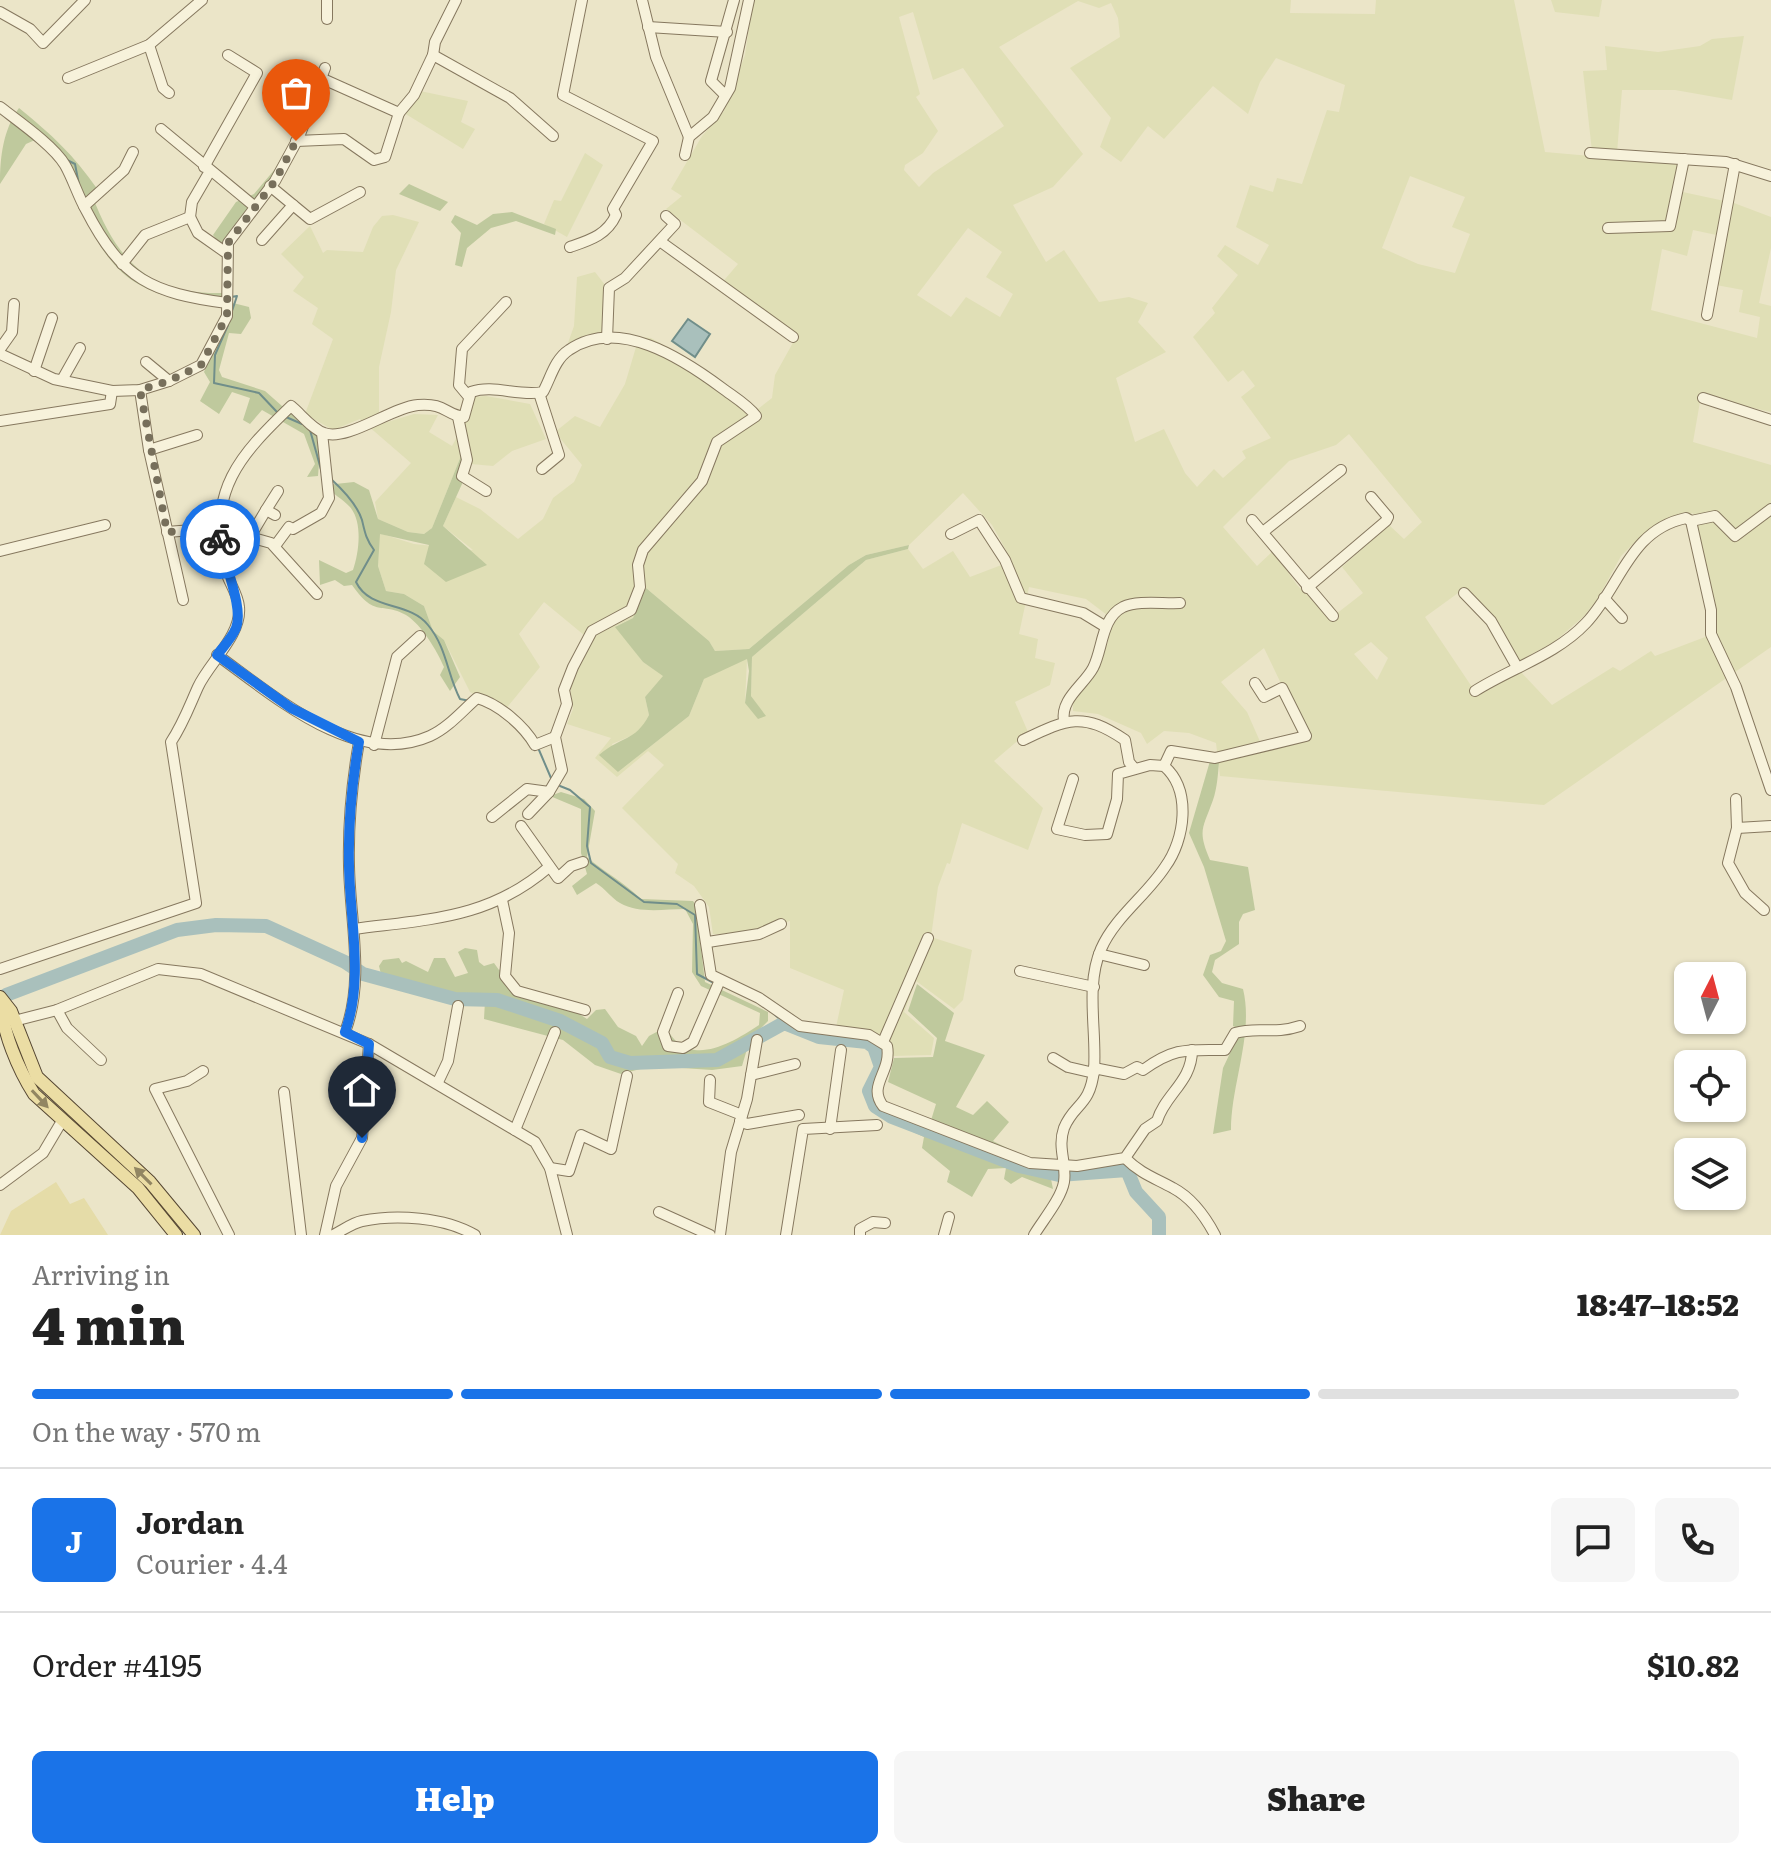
<!DOCTYPE html>
<html lang="en">
<head>
<meta charset="utf-8">
<style>
  :root { --surface:#fff; --page:#f6f6f6; --text:#222; --muted:#767676; --line:#e0e0e0; --accent:#1a73e8 }
  body { margin:0; font-family:Literata,serif; background:var(--page); color:var(--text); height:100vh; display:flex; flex-direction:column; font-size:30px; white-space:nowrap }
  * { box-sizing:border-box; margin:0 }
  p { font-size:26px; color:var(--muted) }
  .icon { flex:none; width:44px; height:44px; fill:none; stroke:currentColor; stroke-width:2; stroke-linecap:round; stroke-linejoin:round }
  .map { position:relative; height:1235px; overflow:hidden }
  .sheet { display:flex; flex-direction:column; background:var(--surface); flex:1 }
  .sheet>* { flex:none }
  .needle { width:52px; rotate:6deg }
  .controls { position:absolute; left:1674px; top:962px; display:grid; gap:16px }
  .controls a { display:grid; place-items:center; width:72px; height:72px; border-radius:12px; background:var(--surface); box-shadow:0 2px 6px #0004; font-size:40px }
  .pin { position:absolute; display:grid; place-items:center; width:68px; height:68px; color:#fff; margin:-82px -34px; border-radius:50% 50% 50% 0; rotate:-45deg; box-shadow:0 0 8px #0007 }
  .pin .icon { rotate:45deg }
  .courier { position:absolute; display:grid; place-items:center; width:80px; height:80px; margin:-40px; border:6px solid #1a73e8; border-radius:50%; background:#fff; color:#222; box-shadow:0 2px 10px #0007 }
  .summary em { font-style:normal; font-weight:800 }
  .summary div { display:flex; flex-direction:column-reverse }
  .summary { display:flex; align-items:center; justify-content:space-between; height:136px; padding:0 32px }
  h1 { font-size:52px; font-weight:800; line-height:60px }
  .bar { display:grid; grid-template-columns:repeat(4,1fr); gap:12px 8px; align-content:center; height:96px; padding:0 32px }
  .bar i { height:10px; border-radius:6px; background:var(--line) }
  .bar .active { background:var(--accent) }
  .bar p { grid-column:span 4 }
  .line { display:flex; align-items:center; gap:20px; padding:0 32px; border-top:2px solid var(--line) }
  .line div { flex:1 }
  .round { display:grid; place-items:center; flex:none; width:84px; height:84px; border-radius:12px; background:var(--page) }
  .primary-button { display:flex; gap:16px; margin-top:auto; padding:16px 32px }
  .primary-button a { flex:1; height:92px; border-radius:12px; background:var(--accent); color:#fff; font-size:32px; font-weight:800; line-height:92px; text-align:center }
  .primary-button a+a { background:var(--page); color:var(--text) }
  .map>svg:first-child { display:block }
  .farmland { fill:#e0dfb6; fill-rule:evenodd }
  .green { fill:#bfc99d }
  .sand { fill:#e5dca8 }
  .water { fill:#a9c0bc; stroke:#708e8a; stroke-width:2 }
  .lines { fill:none; stroke-linecap:round; stroke-linejoin:round }
  .stream { stroke:#708e8a; stroke-width:2 }
  .river { stroke:#a9c0bc; stroke-width:14 }
  .minor-casing { stroke:#86785f; stroke-width:12 }
  .major-casing { stroke:#554632; stroke-width:14 }
  .minor { stroke:#f7f2db; stroke-width:10 }
  .major { stroke:#ebdda4; stroke-width:12 }
  .oneway { fill:#928662 }
  .done { stroke:#776f5b; stroke-width:8; stroke-dasharray:0 14.4 }
  .route { stroke:#1a73e8; stroke-width:10 }
</style>
</head>
<body>
<div class="map">
<svg width="1771" height="1235" viewBox="0 0 1771 1235">
  <rect width="100%" height="100%" fill="#ebe5c8"/>
  <g class="farmland">
    <path d="M753 0H1291L1290 13 1375 14 1376 0H1514L1545 152 1682 164 1678 191 1734 203 1771 217V248L1759 303 1771 306V412L1701 396 1693 442 1771 465V647L1544 805 1220 776 1216 743 1189 733 1164 731 1147 744 1141 733 1098 714 1073 711V700L1097 669 1108 642 1107 615 1086 599 1029 587 1019 634 1038 639 1035 658 1055 663 1050 685 1015 702 1028 732 994 761 1043 808 1028 850 962 823 950 864 947 863 938 887 931 937 972 950 963 1000 954 1009 916 981 904 1012 934 1038 931 1055 892 1056 887 1043 836 1027 844 990 790 968V921L739 935 713 934 709 907 694 886 675 873 678 864 622 808 664 765 648 751 617 777 595 758 611 738 567 724 573 709 570 686 590 640 544 602 519 634 540 667 505 710 470 692 444 640 433 631 424 606 404 594 386 591 378 566 379 533 414 544 473 550 443 526 456 497 480 509 518 539 543 519 553 498 574 482 582 465 555 432 575 416 600 427 625 384 639 337 651 338 705 369 758 409 772 398 775 375 795 339 720 285 738 264 666 209 682 196 671 189 702 136 724 111 745 55ZM1078 1 1099 8 1111 3 1118 18 1120 37 1070 68 1111 118 1100 147 1121 162 1148 126 1164 139 1213 86 1248 114 1260 82 1276 58 1345 85 1339 112 1327 110 1302 184 1277 178 1273 192 1250 185 1236 227 1269 245 1258 265 1225 245 1217 256 1238 275 1212 308 1215 313 1193 337 1228 382 1243 370 1255 386 1241 397 1271 438 1242 451 1246 458 1223 478 1214 469 1197 487 1185 473 1164 429 1135 442 1116 378 1166 352 1138 322 1148 303 1129 297 1099 302 1064 250 1046 262 1013 205 1053 187 1083 154 999 47ZM913 12 933 80 963 68 1004 126 933 173 919 187 904 170 905 165 923 153 938 131 916 97 920 94 899 17ZM1410 176 1465 197 1452 227 1470 234 1455 273 1418 264 1382 248ZM968 228 1002 252 986 277 1013 294 1000 317 966 297 951 317 917 295ZM1693 230 1726 237 1716 285 1743 290 1739 312 1760 317 1757 338 1651 310 1662 249 1687 256ZM1349 434 1422 522 1404 539 1389 525 1342 567 1363 593 1331 618 1297 585 1273 551 1257 566 1223 527 1289 461 1336 445ZM963 493 992 525 1012 561 970 577 953 551 923 569 908 549 866 560 752 657 751 696 765 716 745 703 747 659 729 664 704 679 689 716 618 772 612 744 640 732 649 715 645 697 664 676 643 662 616 626 633 618 646 588 709 641 715 651 749 649 849 565 866 555 909 545ZM1693 513 1713 634 1655 656 1651 651 1620 671 1613 667 1552 705 1520 671 1476 693 1425 617 1465 588 1491 616 1517 662 1554 642 1583 617 1597 600 1621 556 1635 542 1662 524ZM1371 642 1388 658 1377 680 1354 654ZM1264 648 1306 736 1262 746 1247 712 1221 682Z"/>
    <polygon points="1551,0 1602,0 1599,17 1555,12"/>
    <polygon points="1744,36 1732,100 1675,90 1622,90 1617,153 1592,151 1583,71 1607,70 1605,46 1658,52 1700,46 1712,39"/>
    <polygon points="420,91 468,101 461,122 475,129 463,149 404,113"/>
    <polygon points="585,153 603,165 567,237 544,224 554,200 561,201"/>
    <polygon points="393,215 419,222 396,270 391,312 379,367 379,413 384,423 414,414 438,415 429,432 452,446 457,437 461,456 432,528 424,534 408,532 378,519 375,502 411,463 360,419 333,430 305,414 333,339 312,324 318,308 293,291 304,277 281,254 310,226 323,253 327,250 363,252 373,227 382,216"/>
    <polygon points="595,272 605,285 606,334 568,343 574,326 577,277"/>
    <polygon points="486,396 530,404 546,439 512,451 493,466 471,464 462,424 473,397"/>
  </g>
  <g class="green">
    <path d="M19 108C52 135 73 154 98 190L92 195C117 261 149 295 224 293L223 308C195 302 164 299 140 285 103 266 78 211 74 172L37 139 26 144 0 184C0 157 3 130 19 108Z"/>
    <polygon points="290,142 300,145 286,173 244,229 230,232 221,245 213,235 236,202 254,194 275,169"/>
    <polygon points="409,184 448,202 440,211 399,194"/>
    <polygon points="512,212 556,229 555,235 516,221 491,228 467,248 462,267 455,265 461,233 451,222 455,215 477,225 493,214"/>
    <polygon points="233,303 249,307 251,318 241,334 229,333 219,370 222,377 265,391 282,406 305,417 321,439 318,476 307,477 315,464 304,434 262,410 250,424 243,420 250,398 232,392 219,414 200,401 210,382 204,372 222,330 226,307"/>
    <path d="M455 421 471 464 443 526 487 565 446 582 424 564 429 545 380 534 378 566 386 591 404 594 424 606 433 631 444 640 460 677 450 691 440 675 444 667C437 651 422 625 406 615 381 601 376 619 352 585L344 586 335 580 320 585 319 560 346 573 353 570C359 553 363 522 350 507 342 498 333 495 326 485L354 482 369 490 378 519 408 532 424 534 432 528 461 456Z"/>
    <path d="M909 545 908 549 866 560 752 657 751 696 766 716 758 719 745 703 749 671 747 659 704 679 689 716 618 772 599 755C621 736 635 742 649 715L645 697 663 676 643 662 615 627 633 618 646 588 709 641 715 651 749 649 849 565 866 555Z"/>
    <path d="M1210 761 1219 762C1218 774 1217 789 1213 800 1203 828 1197 830 1210 860L1248 867 1255 910 1243 914 1239 922V944L1215 960 1212 972 1222 983 1243 989C1254 1034 1231 1084 1231 1130L1213 1134 1223 1068 1241 1030 1233 1026 1234 1001 1219 997 1203 975 1210 955 1221 951 1226 941 1204 867 1189 833Z"/>
    <path d="M561 792 584 799 595 811 587 857C604 872 624 882 641 899L693 901 703 915 699 932 705 982 768 1012V1021L750 1039 742 1066 712 1070 652 1066 621 1074 595 1065 563 1040 484 1019 485 1001C516 1003 525 1019 555 1019L562 1028 598 1036 599 1049V1034L574 1028 573 1021 495 999 436 993 382 978 379 966 383 960 399 958 402 963 406 961 428 972 434 958H445L455 977 468 973 458 952 465 948 477 950 479 962 484 966 494 963 499 970 503 967 516 990 570 1008 587 1019 596 1010 605 1009 618 1027 636 1036 642 1046 649 1036 666 1027C687 1069 729 1045 759 1025L760 1013 701 986 692 972 693 924 685 909C664 909 639 914 620 903 611 898 606 889 596 883L577 895 572 886 587 874 581 853V809L550 796Z"/>
    <polygon points="917,984 954,1013 945,1041 985,1055 956,1107 973,1115 987,1101 1009,1122 993,1141 1049,1169 1053,1189 1022,1177 1011,1184 1004,1179 1006,1168 988,1169 972,1197 947,1182 950,1171 922,1148 924,1137 900,1126 909,1119 929,1127 936,1104 888,1082 894,1058 933,1057 937,1038 908,1011"/>
  </g>
  <polygon class="sand" points="56,1182 70,1204 84,1198 108,1235 0,1235 11,1211"/>
  <polygon class="water" points="688,319 710,334 695,357 672,341"/>
  <g class="lines">
    <g class="stream">
      <polyline points="67,160 75,164 79,185"/>
      <polyline points="231,297 237,296 232,311"/>
      <polyline points="228,325 215,355 214,383 259,393 277,412"/>
      <polyline points="286,417 302,424"/>
      <polyline points="310,430 322,473"/>
      <path d="M331 479C343 490 357 504 362 520 365 533 366 539 374 550L356 582C370 611 409 601 428 625 447 648 447 674 460 699L470 701"/>
      <polyline points="539,750 551,778"/>
      <polyline points="560,786 570,790 590,807 587,846 591,863 644,902 677,904 695,915 697,974 714,983"/>
      <polyline points="773,1013 784,1023"/>
    </g>
    <polyline class="river" points="6,995 177,930 216,925 266,926 345,962 363,974 455,999 497,1000 560,1021 602,1043 610,1057 630,1063 717,1060 784,1023 819,1037 867,1042 874,1047 881,1067 869,1091 875,1106 892,1117 1019,1166 1059,1175 1127,1170 1136,1192 1159,1217 1159,1235"/>
    <defs>
      <g id="minor">
        <polyline points="642,0 656,57 689,137"/>
        <polyline points="0,12 30,29 43,43 85,0"/>
        <polyline points="327,19 327,0"/>
        <polyline points="648,27 727,32"/>
        <polyline points="149,45 163,88 169,93"/>
        <polyline points="433,55 435,42 456,0"/>
        <polyline points="68,78 149,45 202,0"/>
        <polyline points="323,79 399,113 414,95 433,55 510,98 553,136"/>
        <polyline points="725,95 711,81 734,0"/>
        <path d="M0 107C18 121 54 146 65 165 73 179 78 196 86 210 122 280 152 293 227 303"/>
        <polyline points="161,129 254,206"/>
        <polyline points="296,141 344,139 374,160 385,157 399,113"/>
        <polyline points="1590,153 1726,162 1771,176"/>
        <polyline points="685,155 689,137 713,117 730,88 749,0"/>
        <polyline points="204,167 257,73 228,55"/>
        <polyline points="270,186 310,219 360,192"/>
        <polyline points="84,206 124,170 133,152"/>
        <polyline points="190,217 192,202 210,171"/>
        <polyline points="1608,228 1670,226 1684,159"/>
        <polyline points="262,240 293,205"/>
        <polyline points="661,242 793,337"/>
        <path d="M570 247C590 240 607 235 616 215L613 209 653 141 563 95 582 0"/>
        <polyline points="122,264 145,235 190,217 198,233 225,252"/>
        <polyline points="1707,315 1735,164"/>
        <polyline points="607,339 609,288 625,278 675,224 666,216"/>
        <polyline points="0,349 12,332 14,304"/>
        <polyline points="0,354 54,379 112,391 140,390 169,381 201,365 227,316 228,243 275,181 299,137 325,68"/>
        <polyline points="146,362 169,381"/>
        <polyline points="34,371 52,318"/>
        <polyline points="62,380 80,348"/>
        <polyline points="140,390 149,450 183,600"/>
        <polyline points="539,393 559,455 542,469"/>
        <polyline points="469,397 459,385 462,349 506,302"/>
        <polyline points="1703,398 1771,420"/>
        <polyline points="458,417 467,460 462,476 486,491"/>
        <polyline points="0,421 110,404 112,391"/>
        <polyline points="149,450 197,435"/>
        <polyline points="266,510 278,491"/>
        <polyline points="1252,520 1333,616"/>
        <polyline points="1691,521 1715,516 1735,536 1771,509"/>
        <polyline points="167,532 218,528 271,543 317,594"/>
        <polyline points="1263,532 1341,470"/>
        <polyline points="951,534 979,520 1005,560 1021,598 1083,613 1106,627"/>
        <polyline points="250,537 266,510 275,515"/>
        <polyline points="275,546 289,527 293,529 321,513 329,498 322,433"/>
        <polyline points="0,551 105,525"/>
        <polyline points="1307,588 1386,521 1388,517 1371,497"/>
        <polyline points="1464,593 1491,621 1517,667"/>
        <polyline points="1604,598 1622,618"/>
        <path d="M217 655C273 695 356 769 430 736 448 728 462 711 477 698 499 704 524 726 535 745L555 737"/>
        <path d="M1475 691C1511 668 1556 655 1586 623 1621 586 1629 530 1686 518L1691 521 1711 610V634L1736 687 1771 790"/>
        <path d="M1064 721C1060 699 1084 685 1093 668 1103 649 1101 618 1123 607 1138 600 1163 604 1180 603"/>
        <path d="M1023 740C1067 719 1082 711 1125 740L1129 762 1134 768"/>
        <polyline points="374,745 397,657 420,636"/>
        <polyline points="1164,766 1171,751 1215,758 1306,736 1282,688 1264,697 1255,683"/>
        <polyline points="1736,799 1737,828 1728,863 1745,893 1764,910"/>
        <polyline points="492,817 527,789 549,792"/>
        <polyline points="521,826 558,878 571,866 583,862"/>
        <polyline points="1737,828 1771,826"/>
        <polyline points="502,900 509,933 505,976 517,991 585,1010"/>
        <path d="M700 905 711 975 759 998 800 1026 869 1035 887 1046C892 1072 867 1085 883 1106L1030 1163 1077 1166 1125 1158 1145 1129 1157 1121C1165 1094 1192 1082 1192 1050"/>
        <path d="M354 929C429 919 489 919 549 867"/>
        <polyline points="708,942 759,934 781,924"/>
        <polyline points="1099,954 1144,965"/>
        <path d="M0 969 196 903 171 742C183 724 189 707 198 687 209 663 242 635 239 607 238 593 227 580 224 566 208 490 239 456 291 406 301 414 312 429 324 433 347 442 392 407 418 405 446 403 444 414 464 417L471 392C494 384 519 397 543 392 551 377 555 359 569 350 618 316 683 359 722 388 734 397 748 405 756 416L717 442 702 481 643 550 638 565 640 587 631 610 592 631 573 667 564 690 567 704 555 737 562 770 549 792 528 814"/>
        <polyline points="1020,971 1094,987"/>
        <polyline points="678,993 663,1032 668,1046 683,1048 693,1042 720,980"/>
        <polyline points="57,1010 67,1028 101,1060"/>
        <polyline points="14,1021 57,1010 158,969 201,974 369,1044 535,1142 550,1168 567,1235"/>
        <path d="M345 1032C365 980 350 921 349 866 348 825 352 782 359 742"/>
        <polyline points="883,1042 928,938"/>
        <polyline points="1053,1058 1068,1067 1094,1073"/>
        <path d="M1094 1068 1124 1074 1137 1067 1143 1070C1175 1047 1187 1050 1225 1050L1235 1033C1258 1026 1273 1035 1300 1026"/>
        <polyline points="203,1071 187,1081 155,1089 229,1235"/>
        <polyline points="751,1075 795,1064"/>
        <polyline points="710,1080 709,1102 742,1115"/>
        <polyline points="438,1082 448,1061 458,1006"/>
        <polyline points="284,1092 301,1235"/>
        <polyline points="740,1121 747,1124 799,1115"/>
        <polyline points="830,1129 841,1050"/>
        <polyline points="515,1130 555,1032"/>
        <path d="M1125 1158C1141 1174 1155 1178 1173 1188 1192 1198 1206 1218 1215 1235"/>
        <polyline points="550,1168 569,1171 581,1135 611,1149 627,1076"/>
        <polyline points="0,1185 43,1153 62,1121"/>
        <polyline points="659,1212 710,1235"/>
        <polyline points="325,1235 336,1186 362,1138 369,1044"/>
        <path d="M333 1235C342 1231 352 1223 362 1221 396 1214 444 1217 475 1235"/>
        <polyline points="720,1235 731,1152 747,1099 757,1040"/>
        <polyline points="786,1235 803,1129 877,1125"/>
        <polyline points="860,1235 860,1229 873,1222 885,1223"/>
        <polyline points="944,1235 949,1217"/>
        <path d="M1034 1235C1043 1220 1061 1199 1064 1182 1067 1163 1057 1148 1064 1128 1074 1103 1090 1107 1094 1070 1097 1031 1085 986 1101 949 1115 917 1146 896 1165 867 1185 840 1192 790 1164 766L1150 765 1118 774 1117 799 1107 834 1085 835 1057 829 1073 779"/>
      </g>
      <g id="major">
        <polyline points="0,997 11,1011 37,1077 150,1182 194,1235"/>
        <path d="M3 1003C0 1029 20 1072 34 1094L138 1188 176 1235"/>
      </g>
    </defs>
    <use href="#minor" class="minor-casing"/>
    <use href="#major" class="major-casing"/>
    <use href="#minor" class="minor"/>
    <use href="#major" class="major"/>
  </g>
  <defs><path id="oneway-solid" d="M-6-.8H1V-3.2L6.5 0L1 3.2V.8H-6Z" transform="scale(2)"/></defs>
  <g class="oneway">
    <use href="#oneway-solid" transform="translate(40 1099) rotate(47)"/>
    <use href="#oneway-solid" transform="translate(143 1176) rotate(-135)"/>
  </g>
  <g class="lines">
    <polyline class="done" points="220,539 218,528 167,532 140,390 169,381 201,365 227,316 228,243 275,181 296,141"/>
    <path class="route" d="M220 539C224 564 244 608 236 628 232 638 223 647 217 655L291 708 359 742C352 782 348 825 349 866 350 921 364 980 345 1032L369 1044 362 1138"/>
  </g>
</svg>
<div class="controls">
<a><svg class="needle" viewBox="-14 -14 28 28"><path d="M0-13l5 13h-10z" fill="#e53935"/><path d="M0 13l5-13h-10z" fill="#767676"/></svg></a>
<a><svg class="icon" aria-label="locate" viewBox="0 0 24 24"><circle cx="12" cy="12" r="6"/><path d="M12 2v4M12 18v4M2 12h4M18 12h4"/></svg></a>
<a><svg class="icon" aria-label="layers" viewBox="0 0 24 24"><path d="M12 4l9 5-9 5-9-5zM3 14l9 5 9-5"/></svg></a>
</div>
<div class="pin" style="left:296px;top:141px;background:#ea580c"><svg class="icon" aria-label="bag" viewBox="0 0 24 24"><path d="M5 8h14l-1 12H6zM9 8a3 3 0 0 1 6 0"/></svg></div>
<div class="pin" style="left:362px;top:1138px;background:#1f2937"><svg class="icon" aria-label="home" viewBox="0 0 24 24"><path d="M3 11l9-7 9 7M6 9v11h12V9"/></svg></div>
<div class="courier" style="left:220px;top:539px"><svg class="icon" aria-label="bike" viewBox="0 0 24 24"><circle cx="6" cy="16" r="4"/><circle cx="18" cy="16" r="4"/><path d="M6 16l4-8h5l3 8M10 8l3 8H6M13 5h3"/></svg></div>
</div>
<section class="sheet">
<div class="summary"><div><h1>4 min</h1><p>Arriving in</p></div><em>18:47–18:52</em></div>
<div class="bar"><i class="active"></i><i class="active"></i><i class="active"></i><i></i><p>On the way · 570 m</p></div>
<div class="line" style="height:144px"><b class="round" style="background:var(--accent);color:#fff">J</b><div><b>Jordan</b><p>Courier · 4.4</p></div><a class="round"><svg class="icon" aria-label="chat" viewBox="0 0 24 24"><path d="M4 5h16v11H9l-5 4z"/></svg></a><a class="round"><svg class="icon" aria-label="phone" viewBox="0 0 24 24"><path d="M5 4h4l2 5-3 2q2 4 5 5l2-3 5 2v4C11 20 4 13 5 4z"/></svg></a></div>
<div class="line" style="height:104px"><div>Order #4195</div><b>$10.82</b></div>
<div class="primary-button"><a>Help</a><a>Share</a></div>
</section>
</body>
</html>
